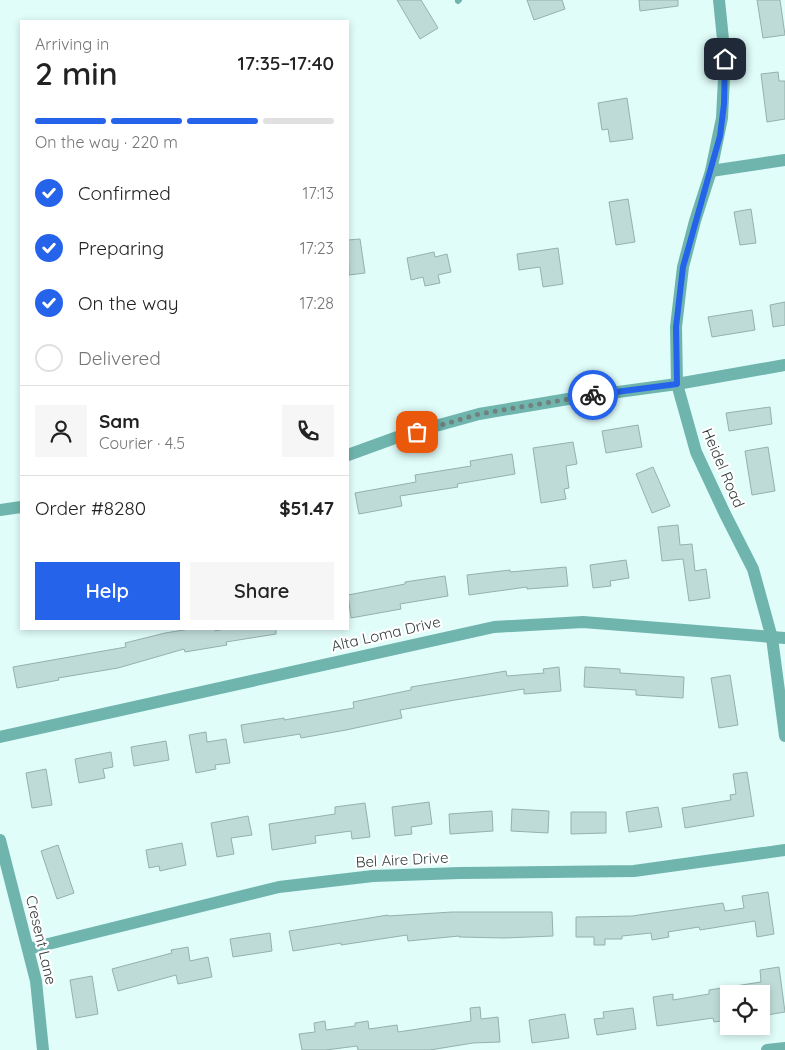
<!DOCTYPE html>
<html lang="en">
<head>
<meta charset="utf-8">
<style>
  :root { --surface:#fff; --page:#f6f6f6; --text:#222; --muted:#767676; --line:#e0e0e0; --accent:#2563eb }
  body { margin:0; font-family:Quicksand,sans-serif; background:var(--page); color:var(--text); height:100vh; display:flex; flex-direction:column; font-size:19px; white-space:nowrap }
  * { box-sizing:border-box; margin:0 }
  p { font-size:16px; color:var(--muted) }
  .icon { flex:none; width:28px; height:28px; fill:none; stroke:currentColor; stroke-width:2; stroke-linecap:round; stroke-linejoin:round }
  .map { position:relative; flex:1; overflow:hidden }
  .panel { position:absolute; left:20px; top:20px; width:329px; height:610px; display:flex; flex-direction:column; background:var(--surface); border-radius:0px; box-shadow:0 2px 8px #0003 }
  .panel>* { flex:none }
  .tools { position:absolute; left:720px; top:985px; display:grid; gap:10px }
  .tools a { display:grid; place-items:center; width:50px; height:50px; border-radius:0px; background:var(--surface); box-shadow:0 2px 8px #0003; font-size:25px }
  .pin { position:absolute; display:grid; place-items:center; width:42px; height:42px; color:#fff; margin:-21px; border-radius:10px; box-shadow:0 2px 8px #0006 }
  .courier { position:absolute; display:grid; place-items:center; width:50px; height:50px; margin:-25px; border:4px solid #2563eb; border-radius:50%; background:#fff; color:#222; box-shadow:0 1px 6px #0007 }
  .overview em { font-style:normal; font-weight:600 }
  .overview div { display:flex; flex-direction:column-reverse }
  .overview { display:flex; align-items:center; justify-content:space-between; height:85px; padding:0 15px }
  h1 { font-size:32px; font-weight:600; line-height:38px }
  .bar { display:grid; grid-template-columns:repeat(4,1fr); gap:8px 5px; align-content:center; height:60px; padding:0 15px }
  .bar i { height:6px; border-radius:4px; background:var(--line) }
  .bar .selected { background:var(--accent) }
  .bar p { grid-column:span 4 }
  .line { display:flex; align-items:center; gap:12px; padding:0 15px; border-top:1px solid var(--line) }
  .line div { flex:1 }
  .round { display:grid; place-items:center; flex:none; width:52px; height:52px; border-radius:0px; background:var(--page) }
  ol { padding:0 15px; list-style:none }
  li { display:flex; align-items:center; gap:15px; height:55px }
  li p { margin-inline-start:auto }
  li .icon { padding:5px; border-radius:50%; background:var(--accent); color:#fff; stroke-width:4 }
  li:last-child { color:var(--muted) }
  li i { width:28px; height:28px; border:2px solid var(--line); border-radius:50% }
  .primary-button { display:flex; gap:10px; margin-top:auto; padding:10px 15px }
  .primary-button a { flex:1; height:58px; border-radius:0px; background:var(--accent); color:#fff; font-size:20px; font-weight:600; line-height:58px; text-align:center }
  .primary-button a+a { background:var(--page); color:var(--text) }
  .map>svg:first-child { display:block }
  .building { fill:#bfdbd8; stroke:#95b1ad }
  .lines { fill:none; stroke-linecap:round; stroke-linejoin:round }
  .lane { stroke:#6fb5ae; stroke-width:6 }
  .street { stroke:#6fb5ae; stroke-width:12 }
  .done { stroke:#70817f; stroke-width:5; stroke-dasharray:0 9 }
  .route { stroke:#2563eb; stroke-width:6 }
  .labels { text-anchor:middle; stroke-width:4.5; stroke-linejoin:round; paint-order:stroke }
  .street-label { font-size:15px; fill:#333e3d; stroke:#fff }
</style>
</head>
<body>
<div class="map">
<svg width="785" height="1050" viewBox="0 0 785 1050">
  <rect width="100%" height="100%" fill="#e0fdfa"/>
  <g class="building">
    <polygon points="397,0 421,0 438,28 420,39"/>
    <polygon points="527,0 562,0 565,9 534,20"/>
    <polygon points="639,0 678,0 678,6 640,11"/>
    <polygon points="757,0 780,0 785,35 763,38"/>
    <polygon points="778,72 779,81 785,81 785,119 767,122 761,74"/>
    <polygon points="627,98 633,139 610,142 608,129 602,130 598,103"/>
    <polygon points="628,199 635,242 616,245 609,202"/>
    <polygon points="751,209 756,243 740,245 734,212"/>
    <polygon points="360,239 365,273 349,275 348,240"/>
    <polygon points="558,248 563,284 543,287 540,267 519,270 517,254"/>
    <polygon points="434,252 435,257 447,254 451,272 438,275 440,283 425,286 423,277 411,280 407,258"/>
    <polygon points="785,302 785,325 773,327 770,305"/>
    <polygon points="752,310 755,330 712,337 708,317"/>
    <polygon points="770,407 772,424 729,431 726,413"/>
    <polygon points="638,425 642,447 606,453 602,431"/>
    <polygon points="573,442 577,464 566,466 569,488 564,489 566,499 541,503 533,448"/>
    <polygon points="768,447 775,491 752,495 745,451"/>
    <polygon points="512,454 515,474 457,484 458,487 400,496 402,506 359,514 355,493 416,482 415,475 471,466 470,461"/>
    <polygon points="653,467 670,506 652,513 636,474"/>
    <polygon points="678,525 680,545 692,544 695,571 706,569 710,598 689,601 683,559 662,561 658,527"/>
    <polygon points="626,560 629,578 610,581 611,586 593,588 590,565"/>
    <polygon points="566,567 568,586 527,589 527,587 469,595 467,575 510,570 510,572"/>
    <polygon points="445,576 448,596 400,604 401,609 351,618 348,595 405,584 405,582"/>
    <polygon points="190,629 215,629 215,631 225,629 276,629 276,634 226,642 227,645 185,652 184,649 118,668 58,678 59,680 17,688 13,667 126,647 125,643 165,633"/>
    <polygon points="559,667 561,691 524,694 524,689 455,700 400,710 402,718 346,730 301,738 300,734 244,743 241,725 284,718 284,720 354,708 353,702 411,690 411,687 506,671 507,676 544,673 543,669"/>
    <polygon points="585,667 620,669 620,673 684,677 683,698 636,695 636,690 584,687"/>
    <polygon points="730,675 738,725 719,728 711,678"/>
    <polygon points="206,732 207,742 226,739 230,763 215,765 216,769 196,773 189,735"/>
    <polygon points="166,741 169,760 134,766 131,747"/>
    <polygon points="111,752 113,767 103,769 105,778 79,783 75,759"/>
    <polygon points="46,769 52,805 32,808 26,773"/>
    <polygon points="747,772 754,816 685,828 682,808 731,800 730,795 736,794 733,774"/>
    <polygon points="429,802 432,824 411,827 412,834 395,836 392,807"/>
    <polygon points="365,803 370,837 352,839 351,831 315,836 316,843 272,850 269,824 335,814 335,807"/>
    <polygon points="658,807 662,827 629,832 626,812"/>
    <polygon points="512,809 549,811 548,833 511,831"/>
    <polygon points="492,811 493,831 450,834 449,814"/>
    <polygon points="571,812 606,812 606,833 571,834"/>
    <polygon points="248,816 252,835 231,838 234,854 217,857 211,823"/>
    <polygon points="182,843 186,865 160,871 159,866 149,868 146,850"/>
    <polygon points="58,845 74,893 57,899 41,851"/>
    <polygon points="768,892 774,934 757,937 755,921 700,930 699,927 668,932 669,937 652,940 651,933 622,936 622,939 605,939 605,945 594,945 594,937 576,937 576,917 632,916 723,903 725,911 744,908 742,896"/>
    <polygon points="452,912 552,912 553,936 504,938 459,937 459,936 408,941 407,935 341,945 341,943 293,951 289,931 388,915 388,916"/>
    <polygon points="270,933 272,951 233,957 230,939"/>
    <polygon points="188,947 190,961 208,957 212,977 178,984 176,975 118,991 112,969 172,953 171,950"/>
    <polygon points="779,967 785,1012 767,1015 763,994 729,994 729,1020 714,1022 713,1018 657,1026 653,997 673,994 673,1000 709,994 709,990 761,982 760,970"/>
    <polygon points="92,976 98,1014 76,1018 70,980"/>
    <polygon points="480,1007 481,1019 498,1017 500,1042 473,1043 430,1050 358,1050 357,1046 326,1050 302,1050 299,1034 315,1032 314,1023 325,1021 326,1030 355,1026 355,1023 368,1021 369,1029 397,1025 398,1032 471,1021 470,1008"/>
    <polygon points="633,1008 636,1029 597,1035 594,1019 604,1018 603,1012"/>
    <polygon points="565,1014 569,1038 532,1043 529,1020"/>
  </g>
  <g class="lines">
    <polyline class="lane" points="458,1 459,0"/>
    <g class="street">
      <polyline points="719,0 725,59 722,118 711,171 695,221 683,267 676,327 677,384 696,452 725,514 753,569 772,638 785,736"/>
      <polyline points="711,171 785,160"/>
      <polyline points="348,455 403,435 479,414 574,398 677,384 785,365"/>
      <polyline points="0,510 21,507"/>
      <polyline points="0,737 494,627 583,622 785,638"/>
      <polyline points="0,840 36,981 43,1050"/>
      <polyline points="28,949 279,887 373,876 460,873 634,871 785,850"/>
      <polyline points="767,1050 785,1048"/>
    </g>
  </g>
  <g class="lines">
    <polyline class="done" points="417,432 479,414 593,395"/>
    <polyline class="route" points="593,395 677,384 676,327 683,267 720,136 724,104 725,59"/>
  </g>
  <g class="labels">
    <g class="street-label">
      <text transform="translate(723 468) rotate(67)" y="5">Heidel Road</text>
      <text transform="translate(386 634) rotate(-13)" y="5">Alta Loma Drive</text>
      <text transform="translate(402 860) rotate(-3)" y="5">Bel Aire Drive</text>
      <text transform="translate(41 940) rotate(77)" y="5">Cresent Lane</text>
    </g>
  </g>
</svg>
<div class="tools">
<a><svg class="icon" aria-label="locate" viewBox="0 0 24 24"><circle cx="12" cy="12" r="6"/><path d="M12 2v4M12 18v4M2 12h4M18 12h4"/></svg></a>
</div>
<div class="pin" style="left:417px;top:432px;background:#ea580c"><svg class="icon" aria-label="bag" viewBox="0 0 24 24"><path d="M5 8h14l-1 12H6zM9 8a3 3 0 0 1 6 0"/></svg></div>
<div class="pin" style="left:725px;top:59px;background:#1f2937"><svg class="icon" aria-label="home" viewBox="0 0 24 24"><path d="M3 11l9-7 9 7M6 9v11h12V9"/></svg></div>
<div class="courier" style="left:593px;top:395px"><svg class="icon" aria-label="bike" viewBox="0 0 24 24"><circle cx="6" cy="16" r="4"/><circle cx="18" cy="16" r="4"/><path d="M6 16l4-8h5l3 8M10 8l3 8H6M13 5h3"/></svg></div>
<section class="panel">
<div class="overview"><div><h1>2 min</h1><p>Arriving in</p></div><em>17:35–17:40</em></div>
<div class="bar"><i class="selected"></i><i class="selected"></i><i class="selected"></i><i></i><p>On the way · 220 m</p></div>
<ol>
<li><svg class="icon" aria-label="check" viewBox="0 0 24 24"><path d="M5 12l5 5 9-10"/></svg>Confirmed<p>17:13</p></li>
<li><svg class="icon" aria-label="check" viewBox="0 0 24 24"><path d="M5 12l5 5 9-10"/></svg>Preparing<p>17:23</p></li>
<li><svg class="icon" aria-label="check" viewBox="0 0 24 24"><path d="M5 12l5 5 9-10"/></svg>On the way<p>17:28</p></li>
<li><i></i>Delivered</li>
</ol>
<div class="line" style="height:90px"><a class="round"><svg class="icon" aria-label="person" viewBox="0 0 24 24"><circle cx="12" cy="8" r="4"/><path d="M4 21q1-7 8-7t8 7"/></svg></a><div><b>Sam</b><p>Courier · 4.5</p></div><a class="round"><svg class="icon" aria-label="phone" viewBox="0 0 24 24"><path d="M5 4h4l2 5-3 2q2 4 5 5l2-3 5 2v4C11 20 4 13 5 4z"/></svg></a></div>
<div class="line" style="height:65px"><div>Order #8280</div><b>$51.47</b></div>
<div class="primary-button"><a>Help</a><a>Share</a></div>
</section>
</div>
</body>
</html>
